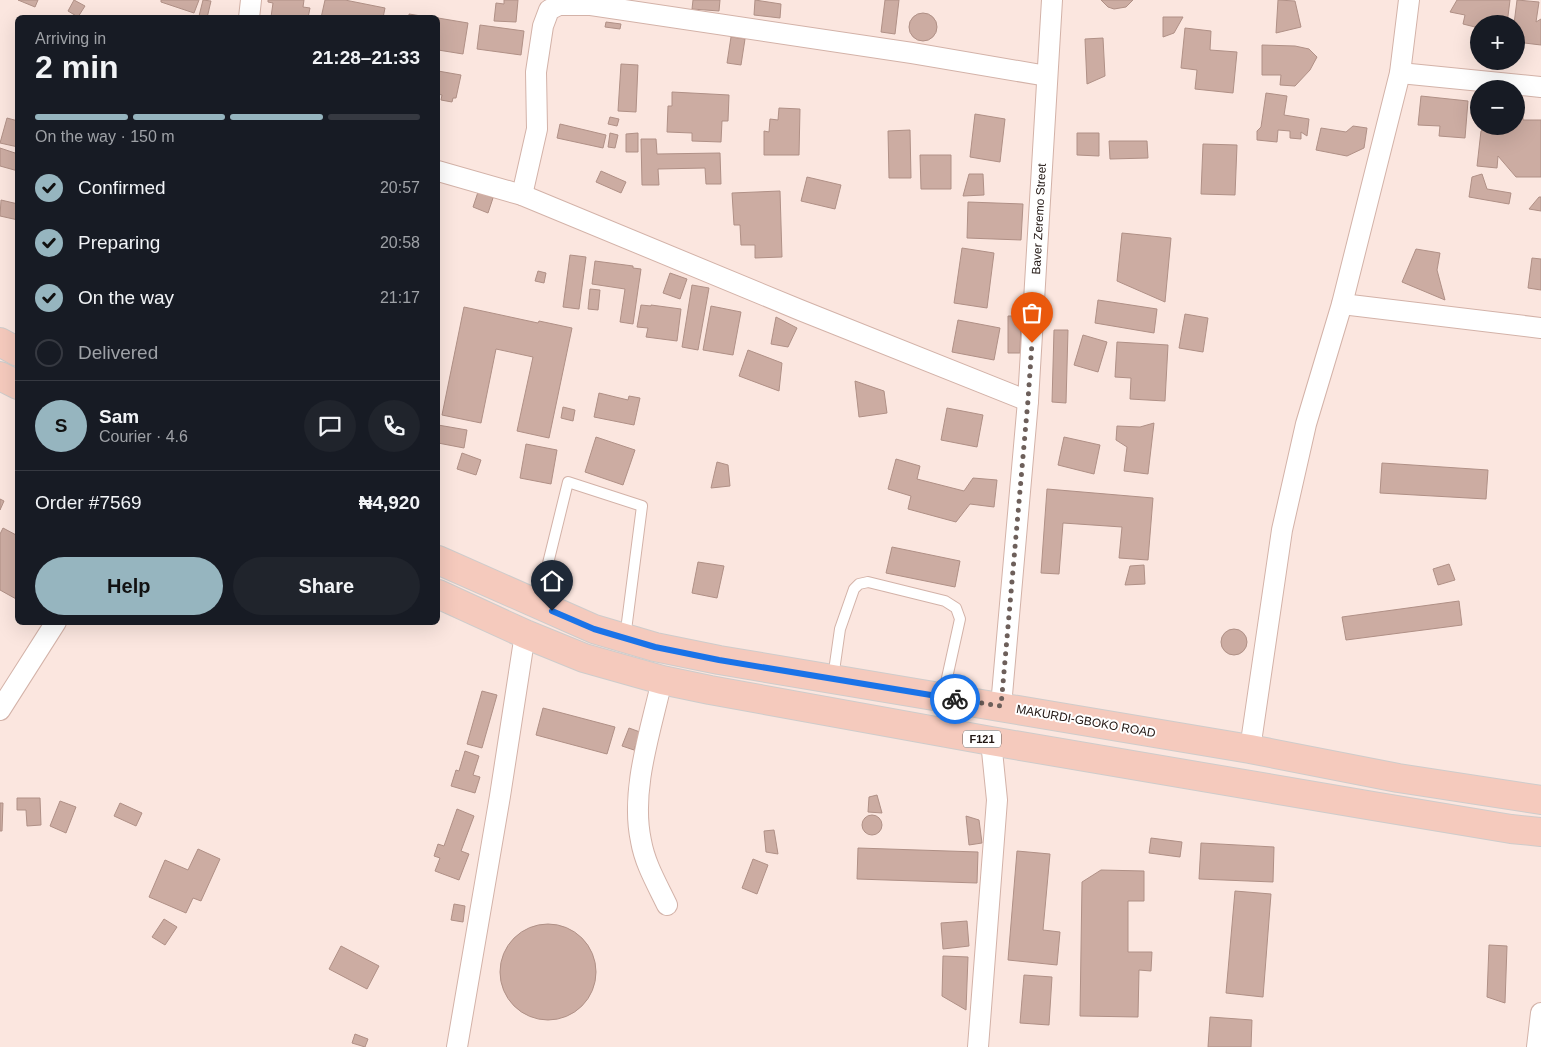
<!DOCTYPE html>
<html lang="en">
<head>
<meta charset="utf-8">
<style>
  :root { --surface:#171b24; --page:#20242c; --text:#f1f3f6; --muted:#9ea1a6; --line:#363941; --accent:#96b5bf }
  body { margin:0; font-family:Arial,sans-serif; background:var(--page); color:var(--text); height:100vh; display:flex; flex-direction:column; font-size:19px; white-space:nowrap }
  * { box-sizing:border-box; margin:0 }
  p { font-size:16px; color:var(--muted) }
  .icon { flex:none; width:28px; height:28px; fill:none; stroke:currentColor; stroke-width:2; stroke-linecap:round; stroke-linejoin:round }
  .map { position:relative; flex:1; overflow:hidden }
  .drawer { position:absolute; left:15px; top:15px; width:425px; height:610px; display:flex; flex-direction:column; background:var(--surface); border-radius:8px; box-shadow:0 5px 20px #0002 }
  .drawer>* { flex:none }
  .tools { position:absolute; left:1470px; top:15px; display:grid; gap:10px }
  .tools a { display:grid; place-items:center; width:55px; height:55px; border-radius:50%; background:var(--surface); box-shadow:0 5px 20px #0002; font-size:25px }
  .pin { position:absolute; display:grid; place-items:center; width:42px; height:42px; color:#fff; margin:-51px -21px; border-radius:50% 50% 50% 0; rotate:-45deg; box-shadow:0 0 5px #0007 }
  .pin .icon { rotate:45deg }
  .courier { position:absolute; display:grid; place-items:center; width:50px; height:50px; margin:-25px; border:4px solid #1a73e8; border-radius:50%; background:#fff; color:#222; box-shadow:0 1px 6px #0007 }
  .summary em { font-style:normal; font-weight:700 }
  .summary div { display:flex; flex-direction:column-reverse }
  .summary { display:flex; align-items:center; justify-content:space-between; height:85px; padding:0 20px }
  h1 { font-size:32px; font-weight:700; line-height:38px }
  .bar { display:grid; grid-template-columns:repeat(4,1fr); gap:8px 5px; align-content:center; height:60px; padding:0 20px }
  .bar i { height:6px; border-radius:4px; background:var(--line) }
  .bar .selected { background:var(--accent) }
  .bar p { grid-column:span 4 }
  .line { display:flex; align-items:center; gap:12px; padding:0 20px; border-top:1px solid var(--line) }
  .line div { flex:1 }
  .round { display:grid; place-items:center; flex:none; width:52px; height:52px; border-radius:26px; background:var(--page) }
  ol { padding:0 20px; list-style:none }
  li { display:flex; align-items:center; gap:15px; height:55px }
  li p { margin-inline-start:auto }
  li .icon { padding:5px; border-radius:50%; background:var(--accent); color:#111; stroke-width:4 }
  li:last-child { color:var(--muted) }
  li i { width:28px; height:28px; border:2px solid var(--line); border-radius:50% }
  .primary-button { display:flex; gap:10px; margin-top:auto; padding:10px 20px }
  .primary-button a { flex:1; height:58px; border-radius:30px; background:var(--accent); color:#111; font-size:20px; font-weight:700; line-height:58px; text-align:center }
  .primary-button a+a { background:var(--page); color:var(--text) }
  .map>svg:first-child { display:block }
  .building { fill:#ccaca2; stroke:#b09086 }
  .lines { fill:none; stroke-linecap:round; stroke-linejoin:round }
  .service-casing { stroke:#d3b2a8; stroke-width:12 }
  .minor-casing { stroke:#d3b2a8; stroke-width:22 }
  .primary-casing { stroke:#cecccb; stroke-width:30 }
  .service { stroke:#fff; stroke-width:10 }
  .minor { stroke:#fff; stroke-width:20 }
  .primary { stroke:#f5cabd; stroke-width:28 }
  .done { stroke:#6d5f5a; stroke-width:5; stroke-dasharray:0 9 }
  .route { stroke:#1a73e8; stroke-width:6 }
  .labels { text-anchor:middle; stroke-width:4; stroke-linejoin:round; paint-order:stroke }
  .shield { fill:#fff; stroke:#645c59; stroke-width:1 }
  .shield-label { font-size:11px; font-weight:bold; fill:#211612 }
  .street-label { font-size:12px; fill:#211612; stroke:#fff }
</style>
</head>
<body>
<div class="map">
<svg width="1541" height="1047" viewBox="0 0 1541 1047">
  <rect width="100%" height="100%" fill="#fbe6df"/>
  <g class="building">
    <polygon points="18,0 38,0 35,7"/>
    <polygon points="74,0 85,6 78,17 68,11"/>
    <polygon points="161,0 199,0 194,13 161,2"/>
    <polygon points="203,0 211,1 207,18 199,16"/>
    <polygon points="268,0 304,0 303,7 310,8 308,18 271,17 273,3 268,2"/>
    <polygon points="325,0 345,0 385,8 383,18 321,18"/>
    <polygon points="504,0 518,0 516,22 494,21 496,3 504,4"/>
    <polygon points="693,0 720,0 719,11 692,9"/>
    <polygon points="755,0 781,4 780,18 754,15"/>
    <polygon points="885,0 899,0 895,34 881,32"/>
    <polygon points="1101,0 1133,0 1126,7 1114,9 1108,7"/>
    <polygon points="1278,0 1295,1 1301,27 1276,33"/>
    <polygon points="1457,0 1510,0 1507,24 1479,24 1479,28 1463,24 1465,15 1450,12"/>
    <polygon points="1517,0 1539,2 1536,22 1541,19 1541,45 1516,42 1516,24 1514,24"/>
    <circle cx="923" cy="27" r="14"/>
    <polygon points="409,14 433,18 409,18"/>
    <polygon points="1163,17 1183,17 1174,33 1163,37"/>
    <polygon points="438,18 468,23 463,54 438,50"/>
    <polygon points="606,22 621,24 620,29 605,27"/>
    <polygon points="480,25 524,31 521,55 477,49"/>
    <polygon points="1185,28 1211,31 1210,50 1237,52 1233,93 1195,89 1197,70 1181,68"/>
    <polygon points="731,37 745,39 741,65 727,63"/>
    <polygon points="1103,38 1105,76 1087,84 1085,39"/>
    <polygon points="1262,45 1295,46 1309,49 1317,57 1310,70 1295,86 1280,85 1281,75 1262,75"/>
    <polygon points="621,64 638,65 636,112 618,111"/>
    <polygon points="438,71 461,75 456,98 453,98 452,102 441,100 442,95 438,94"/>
    <polygon points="672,92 729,95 728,121 722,121 721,142 692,141 692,133 667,132 668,106 672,106"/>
    <polygon points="1266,93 1287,96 1284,115 1309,119 1307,136 1301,132 1301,139 1290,138 1290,131 1278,130 1277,142 1257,140 1257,131 1261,127"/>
    <polygon points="1421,96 1468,101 1465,138 1439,136 1440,126 1418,125"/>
    <polygon points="1479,101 1479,124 1474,121 1471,114 1472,106"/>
    <polygon points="779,108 800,109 799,155 764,155 764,131 769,132 770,119 778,120"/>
    <polygon points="1516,110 1523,110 1523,120 1541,120 1541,177 1516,177 1498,156 1497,168 1477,166 1481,131 1488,126 1516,126"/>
    <polygon points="975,114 1005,119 1000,162 970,157"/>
    <polygon points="610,117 619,119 617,126 608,124"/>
    <polygon points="7,118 18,121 18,147 0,143"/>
    <polygon points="560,124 606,135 603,148 557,138"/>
    <polygon points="1353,126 1367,128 1364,148 1347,156 1316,150 1321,128 1346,132"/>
    <polygon points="910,130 911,178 889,178 888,131"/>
    <polygon points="610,133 618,135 615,148 608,147"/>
    <polygon points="638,133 638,152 626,152 626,134"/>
    <polygon points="1077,133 1099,133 1099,156 1077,155"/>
    <polygon points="641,139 656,139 657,154 720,153 721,184 706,184 705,168 658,169 659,185 642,185"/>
    <polygon points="1109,141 1147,141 1148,158 1110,159"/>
    <polygon points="1203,144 1237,145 1235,195 1201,194"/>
    <polygon points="0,148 18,154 18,171 0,166"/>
    <polygon points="920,155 951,155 951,189 921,189"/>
    <polygon points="601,171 626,182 621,193 596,182"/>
    <polygon points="969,174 983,174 984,195 963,196"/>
    <polygon points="1482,174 1487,189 1511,193 1509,204 1469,197 1472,177"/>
    <polygon points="807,177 841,185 835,209 801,201"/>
    <polygon points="780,191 782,257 755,258 755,245 741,245 740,225 734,225 732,193"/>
    <polygon points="478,192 493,198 488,213 473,207"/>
    <polygon points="1539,197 1541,197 1541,211 1529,209"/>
    <polygon points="1,200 18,204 18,220 0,216"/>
    <polygon points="968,202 1023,204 1021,240 967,238"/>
    <polygon points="1122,233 1171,238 1165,302 1117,281"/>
    <polygon points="962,248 994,253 987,308 954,303"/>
    <polygon points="1416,249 1440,253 1437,270 1445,300 1402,282"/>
    <polygon points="570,255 586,257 579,309 563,307"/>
    <polygon points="1532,258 1541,259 1541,290 1528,288"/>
    <polygon points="595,261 633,266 633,268 641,269 633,324 620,322 625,289 592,284"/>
    <polygon points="538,271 546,273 544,283 535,281"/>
    <polygon points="670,273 687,279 680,299 663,293"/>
    <polygon points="692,285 709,288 698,350 682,347"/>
    <polygon points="590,289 600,290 598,310 588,309"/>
    <polygon points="1098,300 1157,309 1154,333 1095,323"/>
    <polygon points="641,305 651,306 651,305 681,309 677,341 646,337 648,328 637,327"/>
    <polygon points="711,306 741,312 733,355 703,350"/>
    <polygon points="464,307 538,323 539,321 572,328 549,438 517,431 533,357 496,349 481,423 442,415"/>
    <polygon points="1185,314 1208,318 1203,352 1179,348"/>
    <polygon points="1008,316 1021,316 1020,353 1008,353"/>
    <polygon points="776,317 797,328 788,347 771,344"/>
    <polygon points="958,320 1000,328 994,360 952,352"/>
    <polygon points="1054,330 1068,330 1066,403 1052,402"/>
    <polygon points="1083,335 1107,342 1098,372 1074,365"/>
    <polygon points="1117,342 1168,345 1165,401 1130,399 1131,378 1115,377"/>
    <polygon points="748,350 782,363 779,391 739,376"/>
    <polygon points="855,381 884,391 887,413 859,417"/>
    <polygon points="599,393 628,400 629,396 640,398 634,425 594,417"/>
    <polygon points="563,407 575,410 573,421 561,418"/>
    <polygon points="947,408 983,415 977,447 941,440"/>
    <polygon points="1154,423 1148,474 1124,471 1127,447 1116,440 1117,426 1140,427"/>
    <polygon points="438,425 467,430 464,448 438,443"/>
    <polygon points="596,437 635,450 623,485 585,472"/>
    <polygon points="1064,437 1100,445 1094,474 1058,465"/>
    <polygon points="526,444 557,450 551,484 520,478"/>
    <polygon points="462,453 481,460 476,475 457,469"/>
    <polygon points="896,459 920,466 917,479 964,491 973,478 997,480 994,507 970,504 956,522 908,509 911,496 888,489"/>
    <polygon points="717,462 728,465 730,486 711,488"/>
    <polygon points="1382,463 1488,470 1486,499 1380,493"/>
    <polygon points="1047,489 1153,498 1148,560 1119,558 1122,527 1063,523 1059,574 1041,573"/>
    <polygon points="0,499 4,501 0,510"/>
    <polygon points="3,528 18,536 18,600 0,590 0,534"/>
    <polygon points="892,547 960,561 955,587 886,573"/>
    <polygon points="698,562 724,566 717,598 692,593"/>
    <polygon points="1449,564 1455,580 1438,585 1433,569"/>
    <polygon points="1144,565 1145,584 1125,585 1130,566"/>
    <polygon points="1459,601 1462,625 1346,640 1342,617"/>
    <circle cx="1234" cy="642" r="13"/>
    <polygon points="482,691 497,695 482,748 467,744"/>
    <polygon points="543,708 615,727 607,754 536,735"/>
    <polygon points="629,728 640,732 634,750 622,746"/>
    <polygon points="465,751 479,756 473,775 480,777 475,793 451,786 456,770 459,771"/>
    <polygon points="877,795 882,813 868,812 869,797"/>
    <polygon points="17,798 40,798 41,825 27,826 26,810 17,810"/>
    <polygon points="60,801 76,807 66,833 50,826"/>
    <polygon points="0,803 3,803 2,831 0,831"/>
    <polygon points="120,803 142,813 136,826 114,816"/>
    <polygon points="457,809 474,816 461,851 469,854 459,880 435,871 440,858 434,856 438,844 444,846"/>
    <circle cx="872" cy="825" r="10"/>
    <polygon points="966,816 979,820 982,843 969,845"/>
    <polygon points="774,830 778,854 766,852 764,831"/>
    <polygon points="1151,838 1182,842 1180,857 1149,853"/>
    <polygon points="1201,843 1274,847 1273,882 1199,879"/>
    <polygon points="858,848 978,852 977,883 857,879"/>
    <polygon points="198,849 220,859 201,901 193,898 186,913 149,897 165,860 188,870"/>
    <polygon points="1017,851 1050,854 1043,930 1060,932 1057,965 1008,960"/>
    <polygon points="753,859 768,865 757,894 742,888"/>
    <polygon points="1101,870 1144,871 1144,901 1128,901 1128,952 1152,952 1151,971 1139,970 1138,1017 1080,1016 1082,882"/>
    <polygon points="1235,891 1271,894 1263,997 1226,993"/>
    <polygon points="454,904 465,906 463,922 451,920"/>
    <polygon points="164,919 177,927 165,945 152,937"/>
    <polygon points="967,921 969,946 943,949 941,923"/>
    <circle cx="548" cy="972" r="48"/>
    <polygon points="1489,945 1507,946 1505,1003 1487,997"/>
    <polygon points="341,946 379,966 367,989 329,969"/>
    <polygon points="943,956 968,957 966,1010 942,996"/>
    <polygon points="1024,975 1052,977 1049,1025 1020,1023"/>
    <polygon points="1210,1017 1252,1020 1251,1047 1208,1047"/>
    <polygon points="355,1034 368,1039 365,1047 352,1043"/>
  </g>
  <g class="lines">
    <defs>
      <g id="service">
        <polyline points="538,604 568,482 642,506 625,638"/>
        <polyline points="833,678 840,629 854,589 859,584 868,582 945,601 956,608 960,619 943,696"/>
      </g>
      <g id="minor">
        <polyline points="249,18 251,0"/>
        <polyline points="1400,73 1541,87"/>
        <polyline points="438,171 522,195 800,310 1028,401"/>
        <polyline points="522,195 537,129 536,72 543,26 549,10 559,5 591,5 912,53 1047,76"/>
        <polyline points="1342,304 1541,328"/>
        <path d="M662 680C651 730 630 790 641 841 645 864 657 884 667 905"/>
        <polyline points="1001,706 1028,401 1052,0"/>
        <polyline points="0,710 56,622"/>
        <polyline points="1250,749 1282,530 1306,424 1342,304 1400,73 1409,0"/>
        <polyline points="457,1047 500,796 525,634"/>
        <polyline points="978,1047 997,800 991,741"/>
        <polyline points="1537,1047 1541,1013"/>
      </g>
      <g id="primary">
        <polyline points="0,342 18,352"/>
        <polyline points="0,376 18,385"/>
        <polyline points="438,560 594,629 655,647 719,660 1250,749 1398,778 1541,800"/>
        <polyline points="438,594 525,634 584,658 662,680 710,690 991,741 1373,806 1511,829 1541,832"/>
      </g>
    </defs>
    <use href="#service" class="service-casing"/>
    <use href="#minor" class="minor-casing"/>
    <use href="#primary" class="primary-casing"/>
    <use href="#service" class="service"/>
    <use href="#minor" class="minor"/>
    <use href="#primary" class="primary"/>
  </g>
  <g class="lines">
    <polyline class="done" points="955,699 1001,706 1028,400 1032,343"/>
    <polyline class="route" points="552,611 594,629 655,647 719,660 955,699"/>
  </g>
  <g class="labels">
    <rect class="shield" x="963" y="730.5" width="38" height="17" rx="4"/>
    <g class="shield-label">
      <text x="982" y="743">F121</text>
    </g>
    <g class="street-label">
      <text transform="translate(1039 219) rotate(-87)" y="4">Baver Zeremo Street</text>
      <text transform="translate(1086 721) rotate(10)" y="4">MAKURDI-GBOKO ROAD</text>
    </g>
  </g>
</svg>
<div class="tools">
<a>+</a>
<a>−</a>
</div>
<div class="pin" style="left:1032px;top:343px;background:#ea580c"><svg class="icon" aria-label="bag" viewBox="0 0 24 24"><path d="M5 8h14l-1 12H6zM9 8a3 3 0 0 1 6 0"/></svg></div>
<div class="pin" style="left:552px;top:611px;background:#1f2937"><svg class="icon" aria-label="home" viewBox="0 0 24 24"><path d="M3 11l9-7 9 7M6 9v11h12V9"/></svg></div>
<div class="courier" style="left:955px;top:699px"><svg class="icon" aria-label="bike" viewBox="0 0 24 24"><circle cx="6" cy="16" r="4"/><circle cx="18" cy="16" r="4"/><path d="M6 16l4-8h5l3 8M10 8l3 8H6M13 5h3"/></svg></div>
<section class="drawer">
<div class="summary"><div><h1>2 min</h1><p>Arriving in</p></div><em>21:28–21:33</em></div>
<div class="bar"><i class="selected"></i><i class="selected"></i><i class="selected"></i><i></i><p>On the way · 150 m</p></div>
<ol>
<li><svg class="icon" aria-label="check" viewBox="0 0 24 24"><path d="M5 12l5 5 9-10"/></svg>Confirmed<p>20:57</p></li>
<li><svg class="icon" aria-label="check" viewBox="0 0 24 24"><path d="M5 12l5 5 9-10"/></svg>Preparing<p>20:58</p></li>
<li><svg class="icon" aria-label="check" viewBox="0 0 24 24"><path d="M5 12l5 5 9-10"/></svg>On the way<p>21:17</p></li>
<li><i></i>Delivered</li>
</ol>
<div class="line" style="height:90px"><b class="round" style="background:var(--accent);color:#111">S</b><div><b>Sam</b><p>Courier · 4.6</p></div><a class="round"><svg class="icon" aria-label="chat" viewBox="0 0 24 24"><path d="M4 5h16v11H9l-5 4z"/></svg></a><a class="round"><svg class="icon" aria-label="phone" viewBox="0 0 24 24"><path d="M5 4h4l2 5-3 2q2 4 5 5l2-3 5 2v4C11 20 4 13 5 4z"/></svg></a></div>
<div class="line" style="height:65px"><div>Order #7569</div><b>₦4,920</b></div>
<div class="primary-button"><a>Help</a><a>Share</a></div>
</section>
</div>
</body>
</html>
